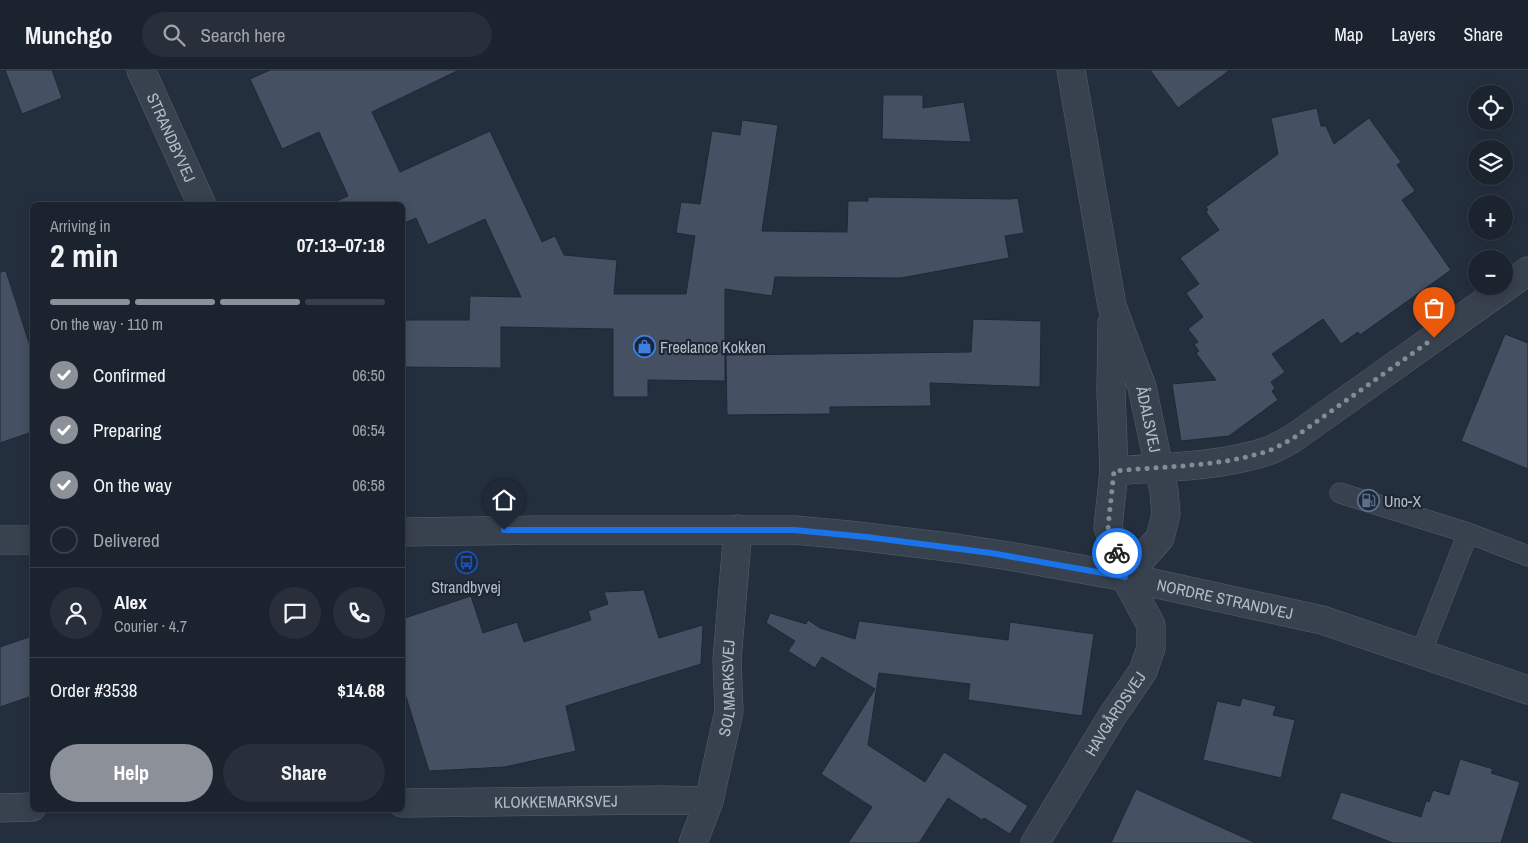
<!DOCTYPE html>
<html lang="en">
<head>
<meta charset="utf-8">
<style>
  :root { --surface:#1b232e; --page:#282f3a; --text:#f1f3f6; --muted:#a0a4aa; --line:#39404a; --accent:#8c9099 }
  body { margin:0; font-family:"Archivo Narrow",sans-serif; background:var(--page); color:var(--text); height:100vh; display:flex; flex-direction:column; font-size:19px; white-space:nowrap }
  * { box-sizing:border-box; margin:0 }
  p { font-size:16px; color:var(--muted) }
  .icon { flex:none; width:28px; height:28px; fill:none; stroke:currentColor; stroke-width:2; stroke-linecap:round; stroke-linejoin:round }
  .map { position:relative; flex:1; overflow:hidden }
  .details { position:absolute; left:30px; top:132px; width:375px; height:610px; display:flex; flex-direction:column; background:var(--surface); border-radius:8px; box-shadow:0 2px 12px #0003,0 0 0 1px var(--line) }
  .details>* { flex:none }
  .fabs { position:absolute; left:1468px; top:15px; display:grid; gap:10px }
  .fabs a { display:grid; place-items:center; width:45px; height:45px; border-radius:50%; background:var(--surface); box-shadow:0 2px 12px #0003,0 0 0 1px var(--line); font-size:25px }
  .pin { position:absolute; display:grid; place-items:center; width:42px; height:42px; color:#fff; margin:-51px -21px; border-radius:50% 50% 50% 0; rotate:-45deg; box-shadow:0 0 5px #0007 }
  .pin .icon { rotate:45deg }
  .courier { position:absolute; display:grid; place-items:center; width:50px; height:50px; margin:-25px; border:4px solid #1a73e8; border-radius:50%; background:#fff; color:#222; box-shadow:0 1px 6px #0007 }
  .overview em { font-style:normal; font-weight:700 }
  .overview div { display:flex; flex-direction:column-reverse }
  .overview { display:flex; align-items:center; justify-content:space-between; height:85px; padding:0 20px }
  h1 { font-size:32px; font-weight:700; line-height:38px }
  .bar { display:grid; grid-template-columns:repeat(4,1fr); gap:8px 5px; align-content:center; height:60px; padding:0 20px }
  .bar i { height:6px; border-radius:4px; background:var(--line) }
  .bar .active { background:var(--accent) }
  .bar p { grid-column:span 4 }
  .line { display:flex; align-items:center; gap:12px; padding:0 20px; border-top:1px solid var(--line) }
  .line div { flex:1 }
  .round { display:grid; place-items:center; flex:none; width:52px; height:52px; border-radius:26px; background:var(--page) }
  ol { padding:0 20px; list-style:none }
  li { display:flex; align-items:center; gap:15px; height:55px }
  li p { margin-inline-start:auto }
  li .icon { padding:5px; border-radius:50%; background:var(--accent); color:#fff; stroke-width:4 }
  li:last-child { color:var(--muted) }
  li i { width:28px; height:28px; border:2px solid var(--line); border-radius:50% }
  .primary-button { display:flex; gap:10px; margin-top:auto; padding:10px 20px }
  .primary-button a { flex:1; height:58px; border-radius:30px; background:var(--accent); color:#fff; font-size:20px; font-weight:700; line-height:58px; text-align:center }
  .primary-button a+a { background:var(--page); color:var(--text) }
  header { display:flex; align-items:center; gap:30px; box-sizing:border-box; height:70px; padding:0 25px; background:var(--surface); border-bottom:1px solid var(--line) }
  header strong { font-size:24px }
  nav { display:flex; gap:28px; margin-inline-start:auto; font-size:18px }
  .search { width:350px; height:45px; background:var(--page); display:flex; align-items:center; gap:12px; box-sizing:border-box; padding:0 18px; border-radius:28px; color:var(--muted); font-size:19px }
  .map>svg:first-child { display:block }
  .building { fill:#455162; stroke:#1f2835 }
  .lines { fill:none; stroke-linecap:round; stroke-linejoin:round }
  .service-casing { stroke:#565f6c; stroke-width:21 }
  .minor-casing { stroke:#565f6c; stroke-width:29 }
  .tertiary-casing { stroke:#565f6c; stroke-width:29 }
  .service { stroke:#38414e; stroke-width:20 }
  .minor { stroke:#38414e; stroke-width:28 }
  .tertiary { stroke:#38414e; stroke-width:28 }
  .done { stroke:#828b98; stroke-width:5; stroke-dasharray:0 9 }
  .route { stroke:#1a73e8; stroke-width:6 }
  .labels { text-anchor:middle; stroke-width:4.5; stroke-linejoin:round; paint-order:stroke }
  .street-label { font-size:16px; fill:#b4bcc9; stroke:#1d2633 }
  .poi-label { font-size:16px; fill:#b4bcc9; stroke:#1d2633; text-anchor:start }
</style>
</head>
<body>
<header>
<strong>Munchgo</strong>
<div class="search"><svg class="icon" aria-label="search" viewBox="0 0 24 24"><circle cx="10" cy="10" r="6"/><path d="M15 15l6 6"/></svg>Search here</div>
<nav><a>Map</a><a>Layers</a><a>Share</a></nav>
</header>
<div class="map">
<svg width="1528" height="773" viewBox="0 0 1528 773">
  <rect width="100%" height="100%" fill="#242f3e"/>
  <g class="building">
    <polygon points="5,0 52,0 62,28 22,44"/>
    <polygon points="270,0 459,0 372,42 400,102 490,61 542,172 555,166 564,185 617,190 614,224 686,224 695,166 676,163 681,132 700,134 712,61 740,65 742,50 778,55 762,161 847,162 848,131 868,131 868,127 1010,129 1018,128 1024,163 1005,166 1009,188 901,208 775,207 772,226 725,219 725,311 648,310 648,327 613,327 613,259 501,257 501,298 402,297 402,250 469,250 470,226 521,227 485,149 428,175 416,148 402,154 402,135 328,135 348,126 319,62 282,79 250,9"/>
    <polygon points="1150,0 1230,0 1178,38"/>
    <polygon points="883,25 923,25 923,38 964,32 971,72 882,69"/>
    <polygon points="1317,38 1321,56 1326,56 1334,74 1369,48 1401,92 1397,95 1415,121 1402,130 1451,200 1360,265 1358,262 1341,274 1323,249 1272,284 1285,302 1271,312 1275,318 1272,321 1278,330 1229,366 1181,371 1172,314 1216,310 1196,283 1199,281 1194,274 1198,272 1188,259 1203,247 1186,223 1199,214 1180,188 1219,160 1206,142 1208,140 1206,137 1278,84 1271,48"/>
    <polygon points="6,201 32,282 32,362 0,373 0,202"/>
    <polygon points="973,249 1041,251 1040,317 930,313 931,336 830,337 830,344 727,345 726,285 971,282"/>
    <polygon points="1505,264 1528,273 1528,399 1461,371"/>
    <polygon points="644,520 659,568 703,555 701,594 566,636 576,681 505,697 429,701 402,614 402,549 471,526 483,563 517,552 524,572 591,550 588,541 608,534 604,522"/>
    <polygon points="770,543 806,554 808,550 820,558 855,569 859,551 1008,570 1010,552 1094,564 1082,646 968,630 970,614 879,603 868,675 925,712 944,682 1028,736 1010,764 984,748 982,750 948,728 919,773 848,773 872,737 821,704 875,619 822,587 815,598 788,581 795,571 766,553"/>
    <polygon points="32,566 32,626 0,637 0,577"/>
    <polygon points="1242,628 1276,636 1273,645 1295,650 1281,708 1203,690 1217,631 1240,636"/>
    <polygon points="1460,689 1493,699 1491,703 1520,712 1501,773 1393,773 1331,749 1341,722 1421,747 1426,731 1429,732 1433,720 1449,725"/>
    <polygon points="1136,719 1256,773 1111,773"/>
  </g>
  <g class="lines">
    <defs>
      <g id="service">
        <polyline points="1340,423 1468,463 1528,486"/>
        <polyline points="1421,583 1468,463"/>
      </g>
      <g id="minor">
        <path id="s1" d="M141 0 202 135"/>
        <path d="M1114 401C1165 397 1219 397 1268 381 1276 378 1284 373 1292 369L1528 201"/>
        <path id="s2" d="M402 733 664 730 709 731"/>
        <polyline points="0,738 32,737"/>
        <path id="s3" d="M693 773 709 731 729 641 727 590 738 459"/>
        <path id="s4" d="M1035 773 1111 648 1143 601 1151 578V555L1125 507"/>
      </g>
      <g id="tertiary">
        <path id="s5" d="M1071 0 1112 236 1142 317 1164 421 1166 444 1160 468 1125 507"/>
        <polyline points="1112,253 1111,321 1114,401 1108,457 1125,507"/>
        <path id="s6" d="M402 462 540 460H794L849 465 956 478 1009 486 1125 507 1322 550 1528 620"/>
        <polyline points="0,470 32,470"/>
      </g>
    </defs>
    <use href="#service" class="service-casing"/>
    <use href="#minor" class="minor-casing"/>
    <use href="#tertiary" class="tertiary-casing"/>
    <use href="#service" class="service"/>
    <use href="#minor" class="minor"/>
    <use href="#tertiary" class="tertiary"/>
  </g>
  <g class="lines">
    <path class="done" d="M1117 483 1108 457 1114 401C1165 396 1219 397 1268 381 1276 378 1284 373 1292 369L1434 268"/>
    <polyline class="route" points="504,460 794,460 867,467 991,483 1125,507 1117,483"/>
  </g>
  <defs>
    <symbol id="shop-ring" viewBox="-11 -11 22 22"><circle r="9.5" fill="#1d2633" stroke="#3f7fe0" stroke-width="1.5"/><path d="M-5-2.5h2.3a2.7 3.5 0 0 1 5.4 0H5L5.5 6h-11ZM-1.5-2.5h3a1.5 2.3 0 0 0-3 0Z" fill="#3f7fe0"/></symbol>
    <symbol id="fuel-ring" viewBox="-11 -11 22 22"><circle r="9.5" fill="#1d2633" stroke="#5c6f8a" stroke-width="1.5"/><path d="M-5.5-6h7V0h2V4h1.3V-2.5L3-4.5l.8-.8L6-3V5H2.5V1h-1V6h-7ZM-4.2-4.7v3.2H.2V-4.7Z" fill="#5c6f8a"/></symbol>
    <symbol id="bus-ring" viewBox="-11 -11 22 22"><circle r="9.5" fill="#1d2633" stroke="#1a4fb4" stroke-width="1.5"/><path d="M-5-6H5V4H4V6H2V4H-2V6H-4V4H-5ZM-3.5-4V0h7V-4ZM-3.5 1.2v1.5H-2V1.2ZM2 1.2v1.5H3.5V1.2Z" fill="#1a4fb4"/></symbol>
  </defs>
  <g fill-rule="evenodd">
    <use href="#shop-ring" x="632" y="264" width="25" height="25"/>
    <use href="#fuel-ring" x="1356" y="418" width="25" height="25"/>
    <use href="#bus-ring" x="454" y="480" width="25" height="25"/>
  </g>
  <g class="labels">
    <g class="street-label">
      <text dy="6" stroke="none"><textPath href="#s1" startOffset="74">STRANDBYVEJ</textPath></text>
      <text dy="6" stroke="none"><textPath href="#s5" startOffset="359">ÅDALSVEJ</textPath></text>
      <text dy="6" stroke="none"><textPath href="#s6" startOffset="829">NORDRE STRANDVEJ</textPath></text>
      <text dy="6" stroke="none"><textPath href="#s3" startOffset="160">SOLMARKSVEJ</textPath></text>
      <text dy="6" stroke="none"><textPath href="#s4" startOffset="152">HAVGÅRDSVEJ</textPath></text>
      <text dy="6" stroke="none"><textPath href="#s2" startOffset="154">KLOKKEMARKSVEJ</textPath></text>
    </g>
    <g class="poi-label">
      <text x="660" y="283">Freelance Kokken</text>
      <text x="1384" y="437">Uno-X</text>
      <text x="466" y="523" text-anchor="middle">Strandbyvej</text>
    </g>
  </g>
</svg>
<div class="fabs">
<a><svg class="icon" aria-label="locate" viewBox="0 0 24 24"><circle cx="12" cy="12" r="6"/><path d="M12 2v4M12 18v4M2 12h4M18 12h4"/></svg></a>
<a><svg class="icon" aria-label="layers" viewBox="0 0 24 24"><path d="M12 4l9 5-9 5-9-5zM3 14l9 5 9-5"/></svg></a>
<a>+</a>
<a>−</a>
</div>
<div class="pin" style="left:1434px;top:268px;background:#ea580c"><svg class="icon" aria-label="bag" viewBox="0 0 24 24"><path d="M5 8h14l-1 12H6zM9 8a3 3 0 0 1 6 0"/></svg></div>
<div class="pin" style="left:504px;top:460px;background:#1f2937"><svg class="icon" aria-label="home" viewBox="0 0 24 24"><path d="M3 11l9-7 9 7M6 9v11h12V9"/></svg></div>
<div class="courier" style="left:1117px;top:483px"><svg class="icon" aria-label="bike" viewBox="0 0 24 24"><circle cx="6" cy="16" r="4"/><circle cx="18" cy="16" r="4"/><path d="M6 16l4-8h5l3 8M10 8l3 8H6M13 5h3"/></svg></div>
<section class="details">
<div class="overview"><div><h1>2 min</h1><p>Arriving in</p></div><em>07:13–07:18</em></div>
<div class="bar"><i class="active"></i><i class="active"></i><i class="active"></i><i></i><p>On the way · 110 m</p></div>
<ol>
<li><svg class="icon" aria-label="check" viewBox="0 0 24 24"><path d="M5 12l5 5 9-10"/></svg>Confirmed<p>06:50</p></li>
<li><svg class="icon" aria-label="check" viewBox="0 0 24 24"><path d="M5 12l5 5 9-10"/></svg>Preparing<p>06:54</p></li>
<li><svg class="icon" aria-label="check" viewBox="0 0 24 24"><path d="M5 12l5 5 9-10"/></svg>On the way<p>06:58</p></li>
<li><i></i>Delivered</li>
</ol>
<div class="line" style="height:90px"><a class="round"><svg class="icon" aria-label="person" viewBox="0 0 24 24"><circle cx="12" cy="8" r="4"/><path d="M4 21q1-7 8-7t8 7"/></svg></a><div><b>Alex</b><p>Courier · 4.7</p></div><a class="round"><svg class="icon" aria-label="chat" viewBox="0 0 24 24"><path d="M4 5h16v11H9l-5 4z"/></svg></a><a class="round"><svg class="icon" aria-label="phone" viewBox="0 0 24 24"><path d="M5 4h4l2 5-3 2q2 4 5 5l2-3 5 2v4C11 20 4 13 5 4z"/></svg></a></div>
<div class="line" style="height:65px"><div>Order #3538</div><b>$14.68</b></div>
<div class="primary-button"><a>Help</a><a>Share</a></div>
</section>
</div>
</body>
</html>
